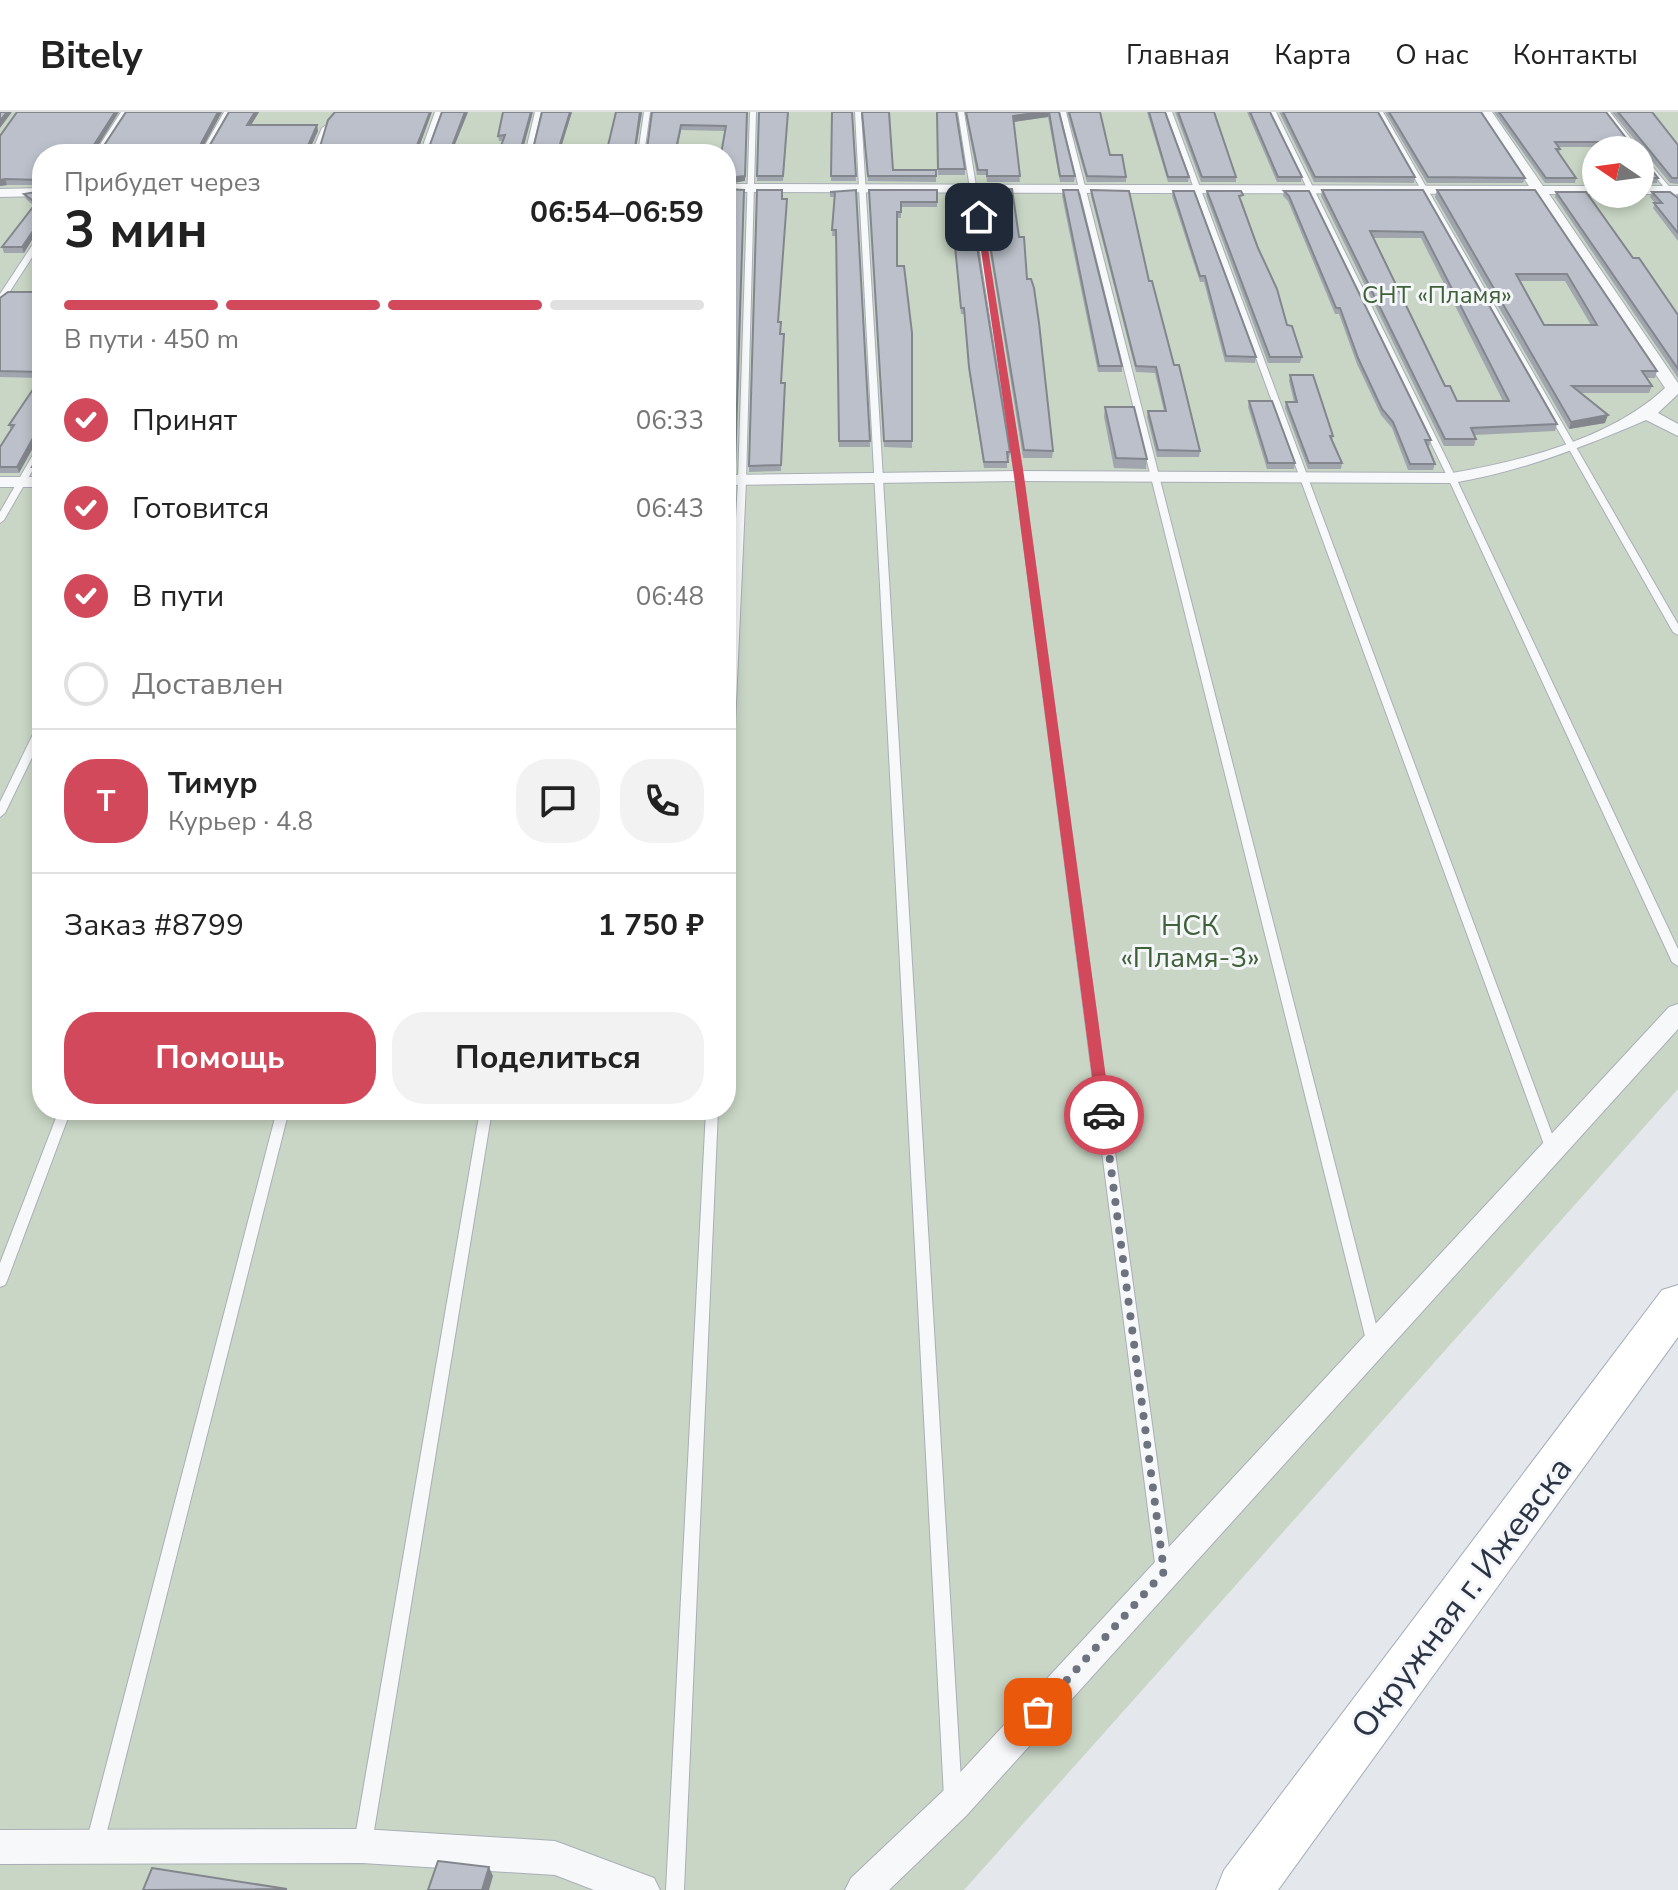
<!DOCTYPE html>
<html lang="ru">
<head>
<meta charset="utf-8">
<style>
  :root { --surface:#fff; --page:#f2f2f2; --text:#222; --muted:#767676; --line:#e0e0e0; --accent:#d1495b }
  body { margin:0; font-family:"Nunito Sans",sans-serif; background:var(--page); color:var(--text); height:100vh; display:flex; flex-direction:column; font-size:30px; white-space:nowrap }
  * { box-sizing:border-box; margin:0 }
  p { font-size:26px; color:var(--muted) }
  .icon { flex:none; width:44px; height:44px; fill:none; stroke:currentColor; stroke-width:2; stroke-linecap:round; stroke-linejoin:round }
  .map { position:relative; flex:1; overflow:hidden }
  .drawer { position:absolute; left:32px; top:32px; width:704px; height:976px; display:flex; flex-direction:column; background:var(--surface); border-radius:32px; box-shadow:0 4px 12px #0003 }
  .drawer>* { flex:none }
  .needle { width:52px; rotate:283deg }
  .fabs { position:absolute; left:1582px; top:24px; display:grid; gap:16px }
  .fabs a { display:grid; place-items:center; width:72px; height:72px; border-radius:50%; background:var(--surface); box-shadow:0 4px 12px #0003; font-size:40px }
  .pin { position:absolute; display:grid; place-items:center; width:68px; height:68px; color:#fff; margin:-34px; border-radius:16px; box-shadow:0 4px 12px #0006 }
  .courier { position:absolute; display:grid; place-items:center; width:80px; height:80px; margin:-40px; border:6px solid #d1495b; border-radius:50%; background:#fff; color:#222; box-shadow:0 2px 10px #0007 }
  .overview em { font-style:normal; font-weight:700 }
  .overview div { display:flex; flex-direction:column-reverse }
  .overview { display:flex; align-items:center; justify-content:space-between; height:136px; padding:0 32px }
  h1 { font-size:52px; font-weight:700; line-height:60px }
  .bar { display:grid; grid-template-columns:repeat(4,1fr); gap:12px 8px; align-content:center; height:96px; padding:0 32px }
  .bar i { height:10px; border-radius:6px; background:var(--line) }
  .bar .selected { background:var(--accent) }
  .bar p { grid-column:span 4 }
  .line { display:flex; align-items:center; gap:20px; padding:0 32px; border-top:2px solid var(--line) }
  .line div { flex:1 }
  .round { display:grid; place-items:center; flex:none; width:84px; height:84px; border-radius:32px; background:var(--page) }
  ol { padding:0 32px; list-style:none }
  li { display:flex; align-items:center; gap:24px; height:88px }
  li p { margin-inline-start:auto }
  li .icon { padding:8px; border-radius:50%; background:var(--accent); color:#fff; stroke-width:4 }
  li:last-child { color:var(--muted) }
  li i { width:44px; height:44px; border:4px solid var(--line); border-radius:50% }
  .button { display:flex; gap:16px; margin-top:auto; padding:16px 32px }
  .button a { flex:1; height:92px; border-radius:32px; background:var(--accent); color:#fff; font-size:32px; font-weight:700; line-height:92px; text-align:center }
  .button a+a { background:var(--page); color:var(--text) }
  header { display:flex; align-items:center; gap:48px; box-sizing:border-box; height:112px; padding:0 40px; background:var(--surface); border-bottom:2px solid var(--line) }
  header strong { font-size:38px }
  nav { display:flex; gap:44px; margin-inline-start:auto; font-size:28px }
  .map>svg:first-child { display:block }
  .green { fill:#c9d6c5; fill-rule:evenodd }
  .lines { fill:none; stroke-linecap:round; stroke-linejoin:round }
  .lane-casing { stroke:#a9aeb7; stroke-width:2 }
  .street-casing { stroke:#a9aeb7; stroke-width:2 }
  .primary-casing { stroke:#a3abb8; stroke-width:2 }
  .lane { fill:#f7f8fa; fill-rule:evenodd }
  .street { fill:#f7f8fa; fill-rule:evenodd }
  .primary { fill:#fff; fill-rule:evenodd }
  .wall { fill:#a1a5ae; fill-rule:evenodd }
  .shaded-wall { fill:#83868d }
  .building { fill:#bbc0ca; stroke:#83868d; stroke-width:2; fill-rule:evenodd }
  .route { fill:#d1495b }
  .done { stroke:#6c737f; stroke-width:8; stroke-dasharray:0 14.4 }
  .labels { text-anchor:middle; stroke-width:6; stroke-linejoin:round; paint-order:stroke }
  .far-park-label { font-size:24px; fill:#3f6138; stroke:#f4f6f9 }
  .park-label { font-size:28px; fill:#3f6138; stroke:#f4f6f9 }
  .near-street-label { font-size:34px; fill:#2b3445; stroke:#f4f6f9 }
</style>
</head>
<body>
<header>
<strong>Bitely</strong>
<nav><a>Главная</a><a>Карта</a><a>О нас</a><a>Контакты</a></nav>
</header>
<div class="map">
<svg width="1678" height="1778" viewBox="0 0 1678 1778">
  <rect width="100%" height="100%" fill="#e4e7ec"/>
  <path class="green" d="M0 0H1678V977L964 1778H0ZM1596 38H1640V82H1596ZM42 42H726V998H42Z"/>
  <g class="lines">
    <defs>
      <g id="lane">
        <polygon points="121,0 127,0 100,42 94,42"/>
        <polygon points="224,0 230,0 206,42 200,42"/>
        <polygon points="435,0 441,0 426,42 420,42"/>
        <polygon points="535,0 541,0 531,42 525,42"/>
        <polygon points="644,0 650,0 644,42 638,42"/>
        <polygon points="750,0 756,0 746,369 731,702 726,706 726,596 738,369"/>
        <polygon points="855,0 861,0 962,1685 959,1691 953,1694 947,1691 944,1685"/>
        <polygon points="958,0 964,0 1023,364 1172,1459 1170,1464 1164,1466 1158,1464 1156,1459 1015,364"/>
        <polygon points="1060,0 1066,0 1381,1232 1379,1236 1374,1238 1369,1236 1367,1232"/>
        <polygon points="1166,0 1172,0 1558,1038 1557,1042 1547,1042 1546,1038"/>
        <polygon points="1270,0 1276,0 1456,366 1678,837 1678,854 1672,850 1448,366"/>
        <polygon points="1377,0 1383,0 1678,512 1678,523 1673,520"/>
        <polygon points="1604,0 1610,0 1639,37 1640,38 1634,38"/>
        <polygon points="325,14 328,16 317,42 311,42 322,16"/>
        <polygon points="1640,40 1678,85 1678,92 1640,46"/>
        <polygon points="39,123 42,123 42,130 3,190 0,190 0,182"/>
        <polygon points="42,331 42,342 4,408 0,411 0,400 38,334"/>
        <polygon points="42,611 42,625 5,701 0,705 0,690 37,614"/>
        <polygon points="59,998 71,998 7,1169 5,1173 0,1175 0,1151"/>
        <polygon points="277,998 289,998 104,1731 101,1737 95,1740 89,1737 86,1731"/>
        <polygon points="480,998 492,998 372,1731 369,1737 363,1740 357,1737 354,1731"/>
        <polygon points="706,998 718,998 684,1778 666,1778"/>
      </g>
      <g id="street">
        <path d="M1480 0H1492L1543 74H1596V82H1549L1678 271V282L1658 301 1678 312V324L1646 308C1583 335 1520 360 1452 371L1019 369 726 373V363L1019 359 1452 361C1523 349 1612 326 1665 276L1535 82 726 80V72L1529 74Z"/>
        <rect x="1640" y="74" width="38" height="8"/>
        <polygon points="42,76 42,84 0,85 0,77"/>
        <rect x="0" y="365" width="42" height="10"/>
        <polygon points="1678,892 1678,917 966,1704 889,1778 845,1778 851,1766 942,1680 1669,895"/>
        <polygon points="362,1717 555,1729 654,1766 660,1778 594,1778 555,1763 362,1751 0,1752 0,1718"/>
      </g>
      <polygon id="primary" points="1678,1173 1678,1225 1278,1778 1216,1778 1224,1758 1662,1178"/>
    </defs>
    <use href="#lane" class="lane-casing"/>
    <use href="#street" class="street-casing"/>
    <use href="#primary" class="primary-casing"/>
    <use href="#lane" class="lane"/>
    <use href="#street" class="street"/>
    <use href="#primary" class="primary"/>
  </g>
  <g class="wall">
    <polygon points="126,0 222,0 201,39 207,38 229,0 259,0 251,13 317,13 318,19 309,39 310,40 418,38 419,40 428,38 442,0 468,0 451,42 42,73 7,73 0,74 0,24 96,39 101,38"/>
    <polygon points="503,0 524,40 533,37 541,0 572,0 559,42 498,42 503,29 499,29 498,24"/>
    <polygon points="616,0 642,0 636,37 638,40 647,37 651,0 747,0 745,69 725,19 681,18 676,42 606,42"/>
    <polygon points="759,0 788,0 783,69 757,69"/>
    <polygon points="832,0 852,0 856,69 831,69"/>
    <polygon points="861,0 893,58 936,58 936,70 868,69"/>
    <polygon points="937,0 965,57 965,63 938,63"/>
    <polygon points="965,0 1059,0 1075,64 1074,70 1060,70 1048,5 1014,10 1020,70 987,70 986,63 977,63"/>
    <polygon points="1067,0 1100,0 1108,36 1110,43 1126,65 1126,70 1087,70"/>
    <polygon points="1147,0 1165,0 1189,65 1188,70 1168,70"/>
    <polygon points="1175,0 1214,0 1236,65 1236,70 1201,70"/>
    <polygon points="1247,0 1270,0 1302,65 1301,70 1277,70"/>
    <polygon points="1279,0 1378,0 1415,65 1414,71 1314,70"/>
    <polygon points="1385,0 1481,0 1525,66 1523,71 1427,71"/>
    <polygon points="1494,0 1606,0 1633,35 1639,38 1609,38 1606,35 1559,35 1560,37 1559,41 1576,66 1575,71 1545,71"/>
    <polygon points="1612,0 1652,0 1678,33 1678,72 1670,71"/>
    <polygon points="1640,43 1658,66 1657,71 1640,72"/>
    <polygon points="726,77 744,83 735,360 726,360"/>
    <polygon points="988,77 1019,125 1027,167 1053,339 1052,346 1023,346 985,109 985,102 988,102"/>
    <polygon points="757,78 781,222 781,359 749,360"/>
    <polygon points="856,78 870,335 839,335 836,124 832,124 835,85 830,85 830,80"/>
    <polygon points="869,78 937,78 937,95 901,95 901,106 897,106 897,154 912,221 912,336 884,335"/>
    <polygon points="1063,78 1122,254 1122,260 1098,260 1062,84"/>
    <polygon points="1091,78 1149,169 1200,339 1199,345 1157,345 1147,305 1148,299 1164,299 1155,261 1136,260 1091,84"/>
    <path d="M1322 78H1423L1557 312 1555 319 1474 323 1476 327 1474 334H1444L1321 84ZM1374 126H1421L1503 289H1457L1445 274Z"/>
    <path d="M1437 78H1535L1657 259 1655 266H1647L1652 274 1649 281H1581L1605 311 1569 317 1435 85ZM1520 169H1565L1591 213H1544Z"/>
    <polygon points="42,79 42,120 36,121 24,141 4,141 2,135 34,94 26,87 24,82"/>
    <polygon points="1173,79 1256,245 1255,251 1225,250 1204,170 1200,170 1172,84"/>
    <polygon points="1207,79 1242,89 1258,136 1287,213 1302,245 1300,251 1268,251 1206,84"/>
    <polygon points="1284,79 1309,79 1431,328 1429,334 1428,334 1435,352 1433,358 1408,358 1392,316 1381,303 1357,252 1339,202 1335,202 1288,89 1283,84"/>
    <polygon points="1556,80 1633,146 1678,203 1678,266 1555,85"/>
    <polygon points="1652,80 1678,86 1678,129 1653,96 1655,91 1650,85"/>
    <polygon points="952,103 1010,340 1009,346 1007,346 1007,356 984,356 969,261 964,202 961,202"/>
    <polygon points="42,126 42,141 38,141 37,135"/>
    <polygon points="42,180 42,331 41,329 35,332 19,361 0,361 0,335 11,318 9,313 41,266 0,265 0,186"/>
    <polygon points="1290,263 1333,324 1332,329 1342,351 1341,357 1308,357 1285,296 1286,290 1294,290 1289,269"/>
    <polygon points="1249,289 1295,351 1294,357 1267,357 1248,295"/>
    <polygon points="1105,295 1147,347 1146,357 1114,356 1104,305"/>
    <polygon points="42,338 42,361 34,361 32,355"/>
  </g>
  <g class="shaded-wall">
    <polygon points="7,0 12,0 0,16 0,9"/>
    <polygon points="115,0 119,0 93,42 90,39"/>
    <polygon points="218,0 222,0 199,42 197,39"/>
    <polygon points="255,0 259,0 248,18 247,13"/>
    <polygon points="430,0 432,0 417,41 416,36"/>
    <polygon points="465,0 468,0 451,42 449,42"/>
    <polygon points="531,0 533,0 522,41 521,36"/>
    <polygon points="570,0 572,0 559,42 557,42"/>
    <polygon points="640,0 642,0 635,42 635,36"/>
    <polygon points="747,0 745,69 726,72 726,66"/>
    <polygon points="1044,0 1049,0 1048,5 1013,10 1013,4"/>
    <polygon points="317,13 318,19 308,41 307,36"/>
    <polygon points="681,13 681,18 676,42 675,42"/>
    <polygon points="5,67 7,73 0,74 0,68"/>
    <polygon points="40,114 42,120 36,121 24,141 22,135 35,116"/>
    <polygon points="1608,303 1605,311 1569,317 1571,310"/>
    <polygon points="40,322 42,328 35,332 19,361 17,355 33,326"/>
    <polygon points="489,1755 493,1764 489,1778 482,1778"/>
  </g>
  <g class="building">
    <polygon points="0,0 7,0 0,9"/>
    <polygon points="17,0 115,0 90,39 101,38 126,0 218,0 197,39 207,38 229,0 255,0 247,13 317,13 307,36 310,40 319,38 328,8 335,0 430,0 416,36 419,40 428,38 442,0 465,0 449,42 42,42 42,74 40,68 5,67 0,68 0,24"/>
    <polygon points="503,0 531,0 521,36 524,40 533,37 542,0 570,0 557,42 498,42 505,23 498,24"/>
    <polygon points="616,0 640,0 635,36 638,40 647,37 652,0 747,0 745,64 726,66 726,42 721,42 726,14 681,13 675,42 606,42"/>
    <polygon points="759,0 788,0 783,64 757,64"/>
    <polygon points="832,0 852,0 856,64 831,64"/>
    <polygon points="862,0 889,0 893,58 936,58 936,64 868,64"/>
    <polygon points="937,0 956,0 965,57 938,57"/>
    <polygon points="966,0 1044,0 1013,4 1020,64 987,64 987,58 978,58"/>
    <polygon points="1049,0 1059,0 1075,64 1060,64"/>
    <polygon points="1069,0 1100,0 1110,43 1122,43 1126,65 1087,64"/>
    <polygon points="1149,0 1165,0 1189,65 1168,65"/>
    <polygon points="1178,0 1214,0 1236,65 1202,65"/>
    <polygon points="1250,0 1270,0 1302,65 1278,65"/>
    <polygon points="1283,0 1378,0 1415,65 1315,65"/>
    <polygon points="1389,0 1481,0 1525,66 1428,65"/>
    <polygon points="1499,0 1606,0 1633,35 1639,36 1639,38 1615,38 1608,30 1555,30 1560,37 1556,37 1576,66 1546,66"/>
    <polygon points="1618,0 1652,0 1678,33 1678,66 1672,66"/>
    <polygon points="1640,43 1658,66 1640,66"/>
    <polygon points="726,77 744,78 735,354 726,354"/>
    <polygon points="988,77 1012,77 1019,125 1024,125 1027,167 1031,167 1034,176 1039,211 1053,339 1024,338 985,102 989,102"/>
    <polygon points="757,78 782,78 782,87 787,87 778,210 781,210 780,222 784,222 781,271 785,271 781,353 749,354"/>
    <polygon points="856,78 870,329 839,329 836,118 832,118 835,80 830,80"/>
    <polygon points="869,78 937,78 937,90 901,90 901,100 897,100 897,154 904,154 912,221 912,329 884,329"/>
    <polygon points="1063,78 1078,78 1122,254 1099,254"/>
    <polygon points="1091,78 1129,79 1149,169 1152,169 1174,253 1179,253 1200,339 1158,338 1148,299 1166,299 1156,255 1136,254"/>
    <path d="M1322 78H1423L1557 312 1471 316 1476 327H1445ZM1370 119 1423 120 1509 289H1457L1450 274H1445Z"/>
    <path d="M1437 78H1535L1657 259H1642L1652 274H1572L1608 303 1571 310ZM1516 162H1567L1597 213H1544Z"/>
    <polygon points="42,79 42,120 40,114 35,116 22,135 2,135 36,91 24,82"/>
    <polygon points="1173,79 1194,79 1256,245 1226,244 1205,164 1200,164"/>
    <polygon points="1207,79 1241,79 1243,83 1239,84 1258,136 1277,177 1287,213 1292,214 1302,245 1270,245"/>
    <polygon points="1284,79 1309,79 1431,328 1425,328 1435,352 1410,352 1393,310 1382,297 1358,246 1340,196 1336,196 1289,84"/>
    <polygon points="1556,80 1586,80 1633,146 1639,146 1678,203 1678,257"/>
    <polygon points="1652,80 1670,80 1678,86 1678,121 1654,91 1662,91"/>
    <polygon points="952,103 972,103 1010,340 1007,340 1008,350 984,350 969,255 964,196 961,196"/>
    <polygon points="42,126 42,135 37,135"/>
    <polygon points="8,180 42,180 42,260 0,259 0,186"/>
    <polygon points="1290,263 1313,263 1333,324 1330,324 1342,351 1309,351 1286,290 1297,290"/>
    <polygon points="42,264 42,331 40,322 33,326 17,355 0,355 0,335 14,313 9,313"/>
    <polygon points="1249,289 1272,289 1295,351 1268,351"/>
    <polygon points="1105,295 1134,295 1147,347 1116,346"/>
    <polygon points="42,338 42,355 32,355"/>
    <polygon points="438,1749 489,1755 482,1778 428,1778"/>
    <polygon points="152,1756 287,1777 143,1778"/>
  </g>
  <polygon class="route" points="976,104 983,105 1024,364 1111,1003 1104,1008 1097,1003 1014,364"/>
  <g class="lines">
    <polyline class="done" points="1038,1600 1164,1460 1104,1003"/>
  </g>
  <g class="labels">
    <g class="far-park-label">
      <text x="1437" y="191">СНТ «Пламя»</text>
    </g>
    <g class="park-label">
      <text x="1190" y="823">НСК<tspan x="1190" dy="32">«Пламя-3»</tspan></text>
    </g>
    <g class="near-street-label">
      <text transform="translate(1461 1485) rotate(-53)" y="12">Окружная г. Ижевска</text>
    </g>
  </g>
</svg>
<div class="fabs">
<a><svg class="needle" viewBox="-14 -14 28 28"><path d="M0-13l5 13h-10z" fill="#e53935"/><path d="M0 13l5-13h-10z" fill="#767676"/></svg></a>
</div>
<div class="pin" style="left:1038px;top:1600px;background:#ea580c"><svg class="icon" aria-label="bag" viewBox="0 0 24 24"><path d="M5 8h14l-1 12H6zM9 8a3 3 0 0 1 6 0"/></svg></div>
<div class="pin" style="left:979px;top:105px;background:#1f2937"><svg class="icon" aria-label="home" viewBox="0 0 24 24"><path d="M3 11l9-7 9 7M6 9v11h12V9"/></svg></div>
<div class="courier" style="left:1104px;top:1003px"><svg class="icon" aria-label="car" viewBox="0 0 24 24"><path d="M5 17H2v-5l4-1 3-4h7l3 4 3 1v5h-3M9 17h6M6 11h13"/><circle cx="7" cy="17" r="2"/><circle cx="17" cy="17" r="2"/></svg></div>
<section class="drawer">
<div class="overview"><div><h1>3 мин</h1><p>Прибудет через</p></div><em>06:54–06:59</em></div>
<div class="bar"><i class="selected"></i><i class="selected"></i><i class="selected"></i><i></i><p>В пути · 450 m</p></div>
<ol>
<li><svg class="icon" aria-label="check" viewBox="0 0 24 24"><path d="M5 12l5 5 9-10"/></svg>Принят<p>06:33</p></li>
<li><svg class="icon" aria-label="check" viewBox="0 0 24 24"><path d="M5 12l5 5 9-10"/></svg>Готовится<p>06:43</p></li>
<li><svg class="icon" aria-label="check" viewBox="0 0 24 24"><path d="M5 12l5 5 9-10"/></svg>В пути<p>06:48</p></li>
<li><i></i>Доставлен</li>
</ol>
<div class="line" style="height:144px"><b class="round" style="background:var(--accent);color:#fff">Т</b><div><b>Тимур</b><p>Курьер · 4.8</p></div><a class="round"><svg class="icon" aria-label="chat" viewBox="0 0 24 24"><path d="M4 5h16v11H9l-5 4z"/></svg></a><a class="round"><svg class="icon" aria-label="phone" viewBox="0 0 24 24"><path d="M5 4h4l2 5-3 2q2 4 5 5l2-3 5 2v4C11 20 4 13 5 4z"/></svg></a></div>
<div class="line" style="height:104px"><div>Заказ #8799</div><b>1 750 ₽</b></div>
<div class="button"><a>Помощь</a><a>Поделиться</a></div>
</section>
</div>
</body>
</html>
